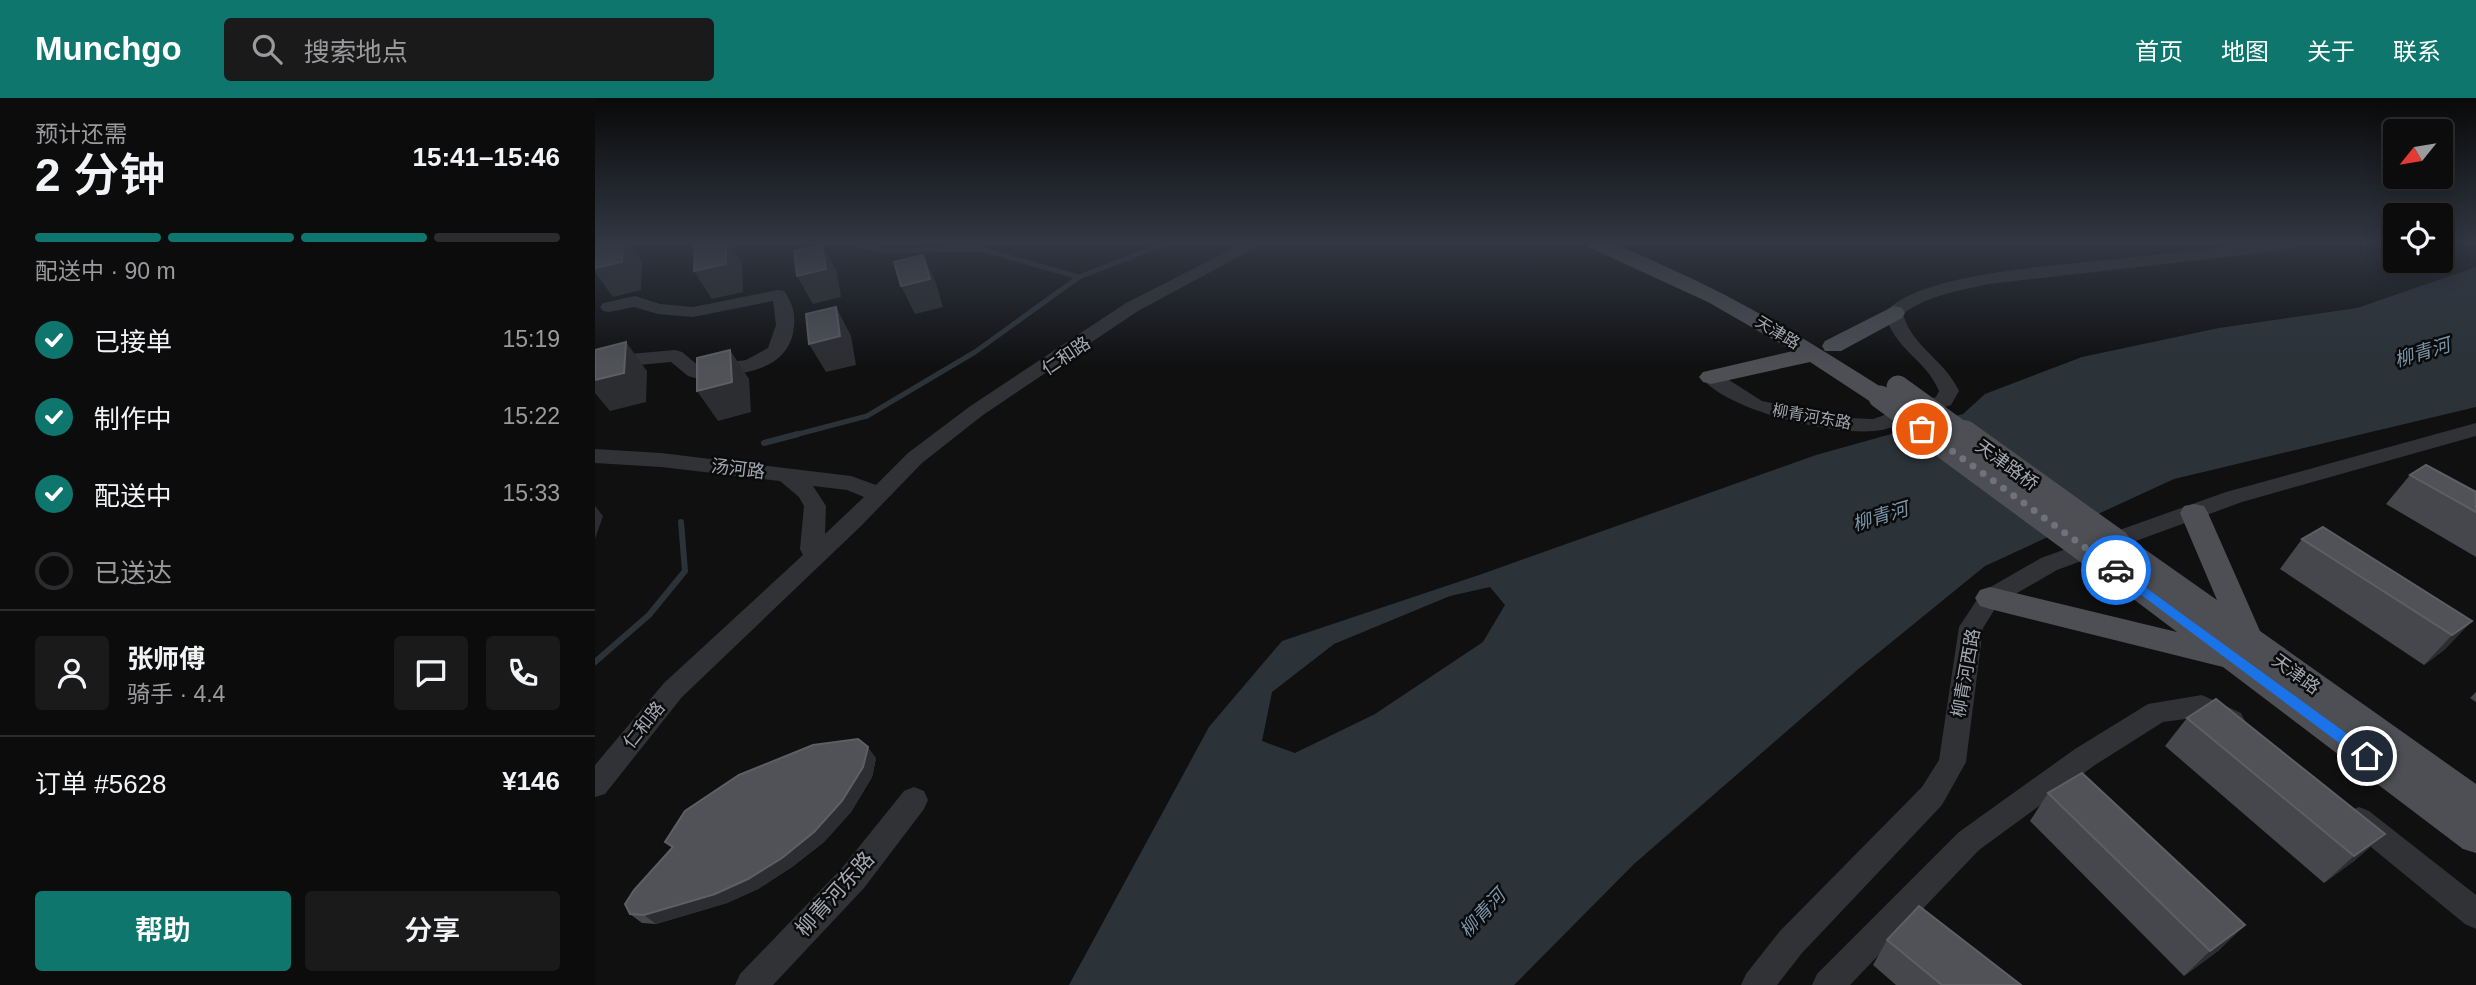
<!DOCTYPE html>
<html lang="zh">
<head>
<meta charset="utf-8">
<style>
  :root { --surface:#0c0c0d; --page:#1a1a1b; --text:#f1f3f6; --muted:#9a9b9d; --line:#2c2c2e; --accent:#0f766e }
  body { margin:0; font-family:Helvetica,"Noto Sans SC",sans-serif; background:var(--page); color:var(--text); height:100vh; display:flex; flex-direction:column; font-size:26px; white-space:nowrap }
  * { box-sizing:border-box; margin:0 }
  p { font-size:23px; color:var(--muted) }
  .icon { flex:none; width:38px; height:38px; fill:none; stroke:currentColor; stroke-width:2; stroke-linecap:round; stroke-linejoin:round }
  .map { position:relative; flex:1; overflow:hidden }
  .side { display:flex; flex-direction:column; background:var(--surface); width:595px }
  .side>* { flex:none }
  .needle { width:46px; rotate:240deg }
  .fabs { position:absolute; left:1788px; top:21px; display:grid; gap:14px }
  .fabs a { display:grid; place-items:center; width:70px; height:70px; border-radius:7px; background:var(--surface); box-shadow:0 4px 18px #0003,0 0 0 2px var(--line); font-size:35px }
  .pin { position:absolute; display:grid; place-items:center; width:60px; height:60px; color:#fff; margin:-30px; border:4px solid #fff; border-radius:50%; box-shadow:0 2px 7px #0007 }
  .courier { position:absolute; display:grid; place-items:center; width:70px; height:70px; margin:-35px; border:5px solid #1a73e8; border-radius:50%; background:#fff; color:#222; box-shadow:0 2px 9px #0007 }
  .head em { font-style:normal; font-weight:600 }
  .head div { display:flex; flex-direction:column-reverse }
  .head { display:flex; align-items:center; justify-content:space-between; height:119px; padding:0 35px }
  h1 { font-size:46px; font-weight:600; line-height:52px }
  .bar { display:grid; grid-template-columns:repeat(4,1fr); gap:10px 7px; align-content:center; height:84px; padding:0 35px }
  .bar i { height:9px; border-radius:5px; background:var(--line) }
  .bar .on { background:var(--accent) }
  .bar p { grid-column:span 4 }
  .line { display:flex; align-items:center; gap:18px; padding:0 35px; border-top:2px solid var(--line) }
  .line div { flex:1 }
  .round { display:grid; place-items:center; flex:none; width:74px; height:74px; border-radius:7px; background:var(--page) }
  ol { padding:0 35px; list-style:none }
  li { display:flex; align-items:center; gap:21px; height:77px }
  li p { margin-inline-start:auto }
  li .icon { padding:7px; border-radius:50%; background:var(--accent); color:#fff; stroke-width:4 }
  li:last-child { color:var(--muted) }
  li i { width:38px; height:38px; border:4px solid var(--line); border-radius:50% }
  .button { display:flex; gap:14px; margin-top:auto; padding:14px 35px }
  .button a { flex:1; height:80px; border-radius:7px; background:var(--accent); color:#fff; font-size:28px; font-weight:600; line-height:80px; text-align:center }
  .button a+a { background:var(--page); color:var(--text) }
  header { display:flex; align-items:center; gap:42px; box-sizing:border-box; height:98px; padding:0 35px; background:var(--accent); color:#fff }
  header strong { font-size:33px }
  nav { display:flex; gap:38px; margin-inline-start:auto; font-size:24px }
  .search { width:490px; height:63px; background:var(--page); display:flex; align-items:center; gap:18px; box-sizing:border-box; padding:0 24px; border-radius:7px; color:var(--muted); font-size:26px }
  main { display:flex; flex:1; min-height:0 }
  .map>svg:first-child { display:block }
  .water { fill:#2b3339; fill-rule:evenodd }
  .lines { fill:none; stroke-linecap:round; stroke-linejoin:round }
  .stream-far1 { stroke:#2b3339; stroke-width:5 }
  .stream { stroke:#2b3339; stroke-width:6 }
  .minor { fill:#313236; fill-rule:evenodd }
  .major { fill:#4e4f55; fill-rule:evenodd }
  .major-bridge-far1 { stroke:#4e4f55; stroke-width:23 }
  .major-bridge { stroke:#4e4f55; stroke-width:28 }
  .wall { fill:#46474c }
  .shaded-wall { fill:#2c2d30 }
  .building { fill:#505257; stroke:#5d5f65; stroke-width:2 }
  .route { fill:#1a73e8 }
  .done { stroke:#6f7279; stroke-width:7; stroke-dasharray:0 12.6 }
  .labels { text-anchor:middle; stroke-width:5; stroke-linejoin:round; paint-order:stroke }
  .far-street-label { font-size:16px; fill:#a2a7b1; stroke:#0b0b0c }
  .street-label { font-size:18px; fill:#a2a7b1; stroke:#0b0b0c }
  .water-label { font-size:19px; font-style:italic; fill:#7b96ab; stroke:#0b0b0c }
  .near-street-label { font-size:21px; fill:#a2a7b1; stroke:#0b0b0c }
</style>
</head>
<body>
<header>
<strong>Munchgo</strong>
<div class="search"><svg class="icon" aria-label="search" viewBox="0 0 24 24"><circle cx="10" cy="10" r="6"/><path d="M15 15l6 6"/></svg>搜索地点</div>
<nav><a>首页</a><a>地图</a><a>关于</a><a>联系</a></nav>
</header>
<main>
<section class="side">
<div class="head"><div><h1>2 分钟</h1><p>预计还需</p></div><em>15:41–15:46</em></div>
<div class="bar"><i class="on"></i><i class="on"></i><i class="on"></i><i></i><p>配送中 · 90 m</p></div>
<ol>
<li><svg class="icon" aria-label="check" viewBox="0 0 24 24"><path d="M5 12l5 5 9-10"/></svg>已接单<p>15:19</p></li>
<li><svg class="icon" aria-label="check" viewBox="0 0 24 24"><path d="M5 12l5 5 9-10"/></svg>制作中<p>15:22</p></li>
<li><svg class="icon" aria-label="check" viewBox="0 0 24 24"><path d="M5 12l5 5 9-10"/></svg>配送中<p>15:33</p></li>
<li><i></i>已送达</li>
</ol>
<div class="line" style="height:126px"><a class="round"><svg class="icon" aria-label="person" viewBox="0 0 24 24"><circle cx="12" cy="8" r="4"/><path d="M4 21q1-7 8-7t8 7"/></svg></a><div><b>张师傅</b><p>骑手 · 4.4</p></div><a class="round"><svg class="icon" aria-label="chat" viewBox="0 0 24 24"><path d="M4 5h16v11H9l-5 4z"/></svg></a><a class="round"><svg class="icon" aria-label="phone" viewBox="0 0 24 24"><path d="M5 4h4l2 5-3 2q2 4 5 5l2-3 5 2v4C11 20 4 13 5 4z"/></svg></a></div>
<div class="line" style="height:91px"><div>订单 #5628</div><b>¥146</b></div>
<div class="button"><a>帮助</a><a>分享</a></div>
</section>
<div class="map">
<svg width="1881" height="887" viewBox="0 0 1881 887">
  <rect width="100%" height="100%" fill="#101011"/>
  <path class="water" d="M1881 169V309L1579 381 1390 468 1261 573 1039 766 919 887H474L614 629 687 543 887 476 1221 357 1368 316 1390 296 1487 259 1624 230 1762 210ZM895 489 910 507 888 544 780 616 700 655 667 643 677 594 739 546 855 498Z"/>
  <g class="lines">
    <g class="stream-far1">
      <polyline points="250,144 288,153 385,151 484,179"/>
      <polyline points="196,338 272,318 380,254 484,179 574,144"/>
    </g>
    <g class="stream">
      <polyline points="169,345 203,336"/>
      <polyline points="0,564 54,517 90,473 86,424"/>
    </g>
    <g class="minor">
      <path d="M651 144H671L543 213 388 317 327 365 266 428 87 599 10 696 0 699V667L69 585 208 457 205 451 209 408 204 399 185 383 66 369 0 365V351L66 355 256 378 281 387 313 355 374 309 531 205ZM218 388 252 392 269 399 230 436 231 408Z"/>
      <path d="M1678 144H1706L1692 152 1394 186C1364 193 1333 197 1308 216 1317 249 1350 262 1364 293L1356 307C1333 315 1302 331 1279 333 1237 337 1132 313 1106 279L1109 275H1123L1167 303 1251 320 1278 321 1341 299 1344 293C1331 261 1299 252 1290 215 1322 174 1471 167 1523 161 1574 155 1626 150 1678 144Z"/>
      <path d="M183 192 189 193C199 207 201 218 198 235 189 278 134 277 100 280L93 278 76 264 0 271V259L80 252 87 254 104 268 151 262 173 250 181 227 178 203 98 219 63 216 39 209 14 214 8 213 5 209 8 205 40 198 65 206 98 209Z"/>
      <polygon points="1881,325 1881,338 1647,404 1462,472 1403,506 1388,530 1371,664 1347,707 1207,855 1182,887 1146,887 1151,876 1185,833 1327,689 1344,662 1364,529 1387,494 1446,460 1631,394"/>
      <polygon points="1607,597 1646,615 1650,623 1646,631 1637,634 1605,619 1568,624 1500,667 1384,752 1255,887 1217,887 1222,876 1364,734 1480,651 1553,606"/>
      <polygon points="319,689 329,693 333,702 329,711 269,790 178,887 140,887 145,876 247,770 309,693"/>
      <polygon points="1764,709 1774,713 1881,797 1881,831 1870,826 1754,731 1750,722 1754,713"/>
    </g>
    <g class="major">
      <path d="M988 144C1021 142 1044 157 1074 170 1152 205 1222 248 1294 294L1297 299 1294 304 1285 306 1276 304 1215 264 1116 286 1108 284 1104 279 1108 274 1198 253 1113 204 991 148Z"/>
      <polygon points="1299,208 1307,210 1310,215 1307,220 1246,253 1230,253 1227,248 1230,243"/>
      <polygon points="1599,406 1609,408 1613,415 1665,533 1881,686 1881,755 1868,751 1628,569 1395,511 1385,508 1380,500 1385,492 1395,489 1582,534 1488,463 1484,456 1488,449 1498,446 1510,450 1507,445 1511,438 1521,435 1531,438 1622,502 1585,415 1589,408"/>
    </g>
    <g class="major-bridge-far1">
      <polyline points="1303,289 1371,338"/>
      <polyline points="1285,299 1338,338"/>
    </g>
    <g class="major-bridge">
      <polyline points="1335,336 1498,456"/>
      <polyline points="1369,336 1521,445"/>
    </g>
  </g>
  <g class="wall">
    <polygon points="1815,377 1881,394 1881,459 1791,406"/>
    <polygon points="1707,441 1877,523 1849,552 1829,567 1685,471"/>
    <polygon points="1881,594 1881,604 1875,600"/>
    <polygon points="1592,620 1790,736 1759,763 1729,785 1570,648"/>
    <polygon points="281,660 277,679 256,714 229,744 197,769 163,791 132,805 61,826 47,825 35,816 77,750 70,744"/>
    <polygon points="1453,695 1650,827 1623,853 1589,878 1435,723"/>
    <polygon points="1292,842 1426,887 1301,887 1278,867"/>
  </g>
  <g class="shaded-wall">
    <polygon points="28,144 34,144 47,162 46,192 18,199 0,174 0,170"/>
    <polygon points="131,144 134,144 147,165 148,194 117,201 99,173"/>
    <polygon points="227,147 242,174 246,199 218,206 202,178"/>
    <polygon points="328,157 341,185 348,209 320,216 306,188"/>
    <polygon points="241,209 256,238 261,267 231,274 214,246"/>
    <polygon points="31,244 52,273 51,304 15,313 0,295 0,282"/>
    <polygon points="135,252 154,281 156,314 123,323 102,293"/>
    <polygon points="0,408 8,418 0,441"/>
    <polygon points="1877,523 1849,552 1829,567 1857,537"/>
    <polygon points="273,649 281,660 277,679 256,714 229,744 197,769 163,791 132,805 61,826 49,817"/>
    <polygon points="1790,736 1759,763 1729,785 1759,758"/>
    <polygon points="1650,827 1623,853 1589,878 1615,853"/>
  </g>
  <g class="building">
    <polygon points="0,144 28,144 27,164 0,170"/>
    <polygon points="100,144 131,144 131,166 99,173"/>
    <polygon points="227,147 231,171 202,178 199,153"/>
    <polygon points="328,157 335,181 306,188 299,164"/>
    <polygon points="241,209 245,238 214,246 211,216"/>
    <polygon points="31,244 29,275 0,282 0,252"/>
    <polygon points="135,252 137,284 102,293 102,260"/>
    <polygon points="1831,367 1881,394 1881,414 1815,377"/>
    <polygon points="1728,429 1877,523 1857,537 1707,441"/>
    <polygon points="1621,601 1790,736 1759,758 1592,620"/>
    <polygon points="263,641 273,649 268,669 247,703 219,734 187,760 153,781 120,796 49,817 35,816 30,806 39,792 78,749 70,744 90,713 144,677 218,647"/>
    <polygon points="1487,675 1650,827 1615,853 1453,695"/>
    <polygon points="1324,808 1426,887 1347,887 1292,842"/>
  </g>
  <linearGradient id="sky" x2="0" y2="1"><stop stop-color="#090909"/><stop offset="0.54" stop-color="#313743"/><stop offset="1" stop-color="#313743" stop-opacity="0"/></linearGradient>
  <rect width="1881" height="268" fill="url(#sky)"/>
  <polygon class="route" points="1521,468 1777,654 1777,662 1767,662 1517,475 1515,472"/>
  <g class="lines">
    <polyline class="done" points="1327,331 1521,472"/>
  </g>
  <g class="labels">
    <g class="far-street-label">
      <text transform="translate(1183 234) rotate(31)" y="6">天津路</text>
      <text transform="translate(1217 318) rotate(10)" y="6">柳青河东路</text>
    </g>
    <g class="street-label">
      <text transform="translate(471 258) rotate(-34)" y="6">仁和路</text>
      <text transform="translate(1412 367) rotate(36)" y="6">天津路桥</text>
      <text transform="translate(143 371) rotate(7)" y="6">汤河路</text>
      <text transform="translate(1371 575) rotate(-80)" y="6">柳青河西路</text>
      <text transform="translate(1701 576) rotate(36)" y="6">天津路</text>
      <text transform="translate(49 627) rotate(-51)" y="6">仁和路</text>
    </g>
    <g class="water-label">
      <text transform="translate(1827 254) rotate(-17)" y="7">柳青河</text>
      <text transform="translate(1285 418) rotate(-17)" y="7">柳青河</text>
      <text transform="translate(887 815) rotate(-47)" y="7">柳青河</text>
    </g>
    <g class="near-street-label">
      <text transform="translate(240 796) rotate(-48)" y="7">柳青河东路</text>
    </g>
  </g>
</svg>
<div class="fabs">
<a><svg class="needle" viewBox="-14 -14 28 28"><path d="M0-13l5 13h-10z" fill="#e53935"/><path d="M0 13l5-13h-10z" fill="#9a9b9d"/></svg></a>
<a><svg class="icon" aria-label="locate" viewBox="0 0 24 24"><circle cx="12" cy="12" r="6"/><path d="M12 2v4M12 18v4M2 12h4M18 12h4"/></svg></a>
</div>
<div class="pin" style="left:1327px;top:331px;background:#ea580c"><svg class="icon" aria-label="bag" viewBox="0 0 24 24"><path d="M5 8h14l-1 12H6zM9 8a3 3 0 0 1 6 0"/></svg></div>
<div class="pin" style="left:1772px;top:658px;background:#1f2937"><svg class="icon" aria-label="home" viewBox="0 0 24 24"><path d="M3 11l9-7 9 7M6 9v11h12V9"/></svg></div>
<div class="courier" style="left:1521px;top:472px"><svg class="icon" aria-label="car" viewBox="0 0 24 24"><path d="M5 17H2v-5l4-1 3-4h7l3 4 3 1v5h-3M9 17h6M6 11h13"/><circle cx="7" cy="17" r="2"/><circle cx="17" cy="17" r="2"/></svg></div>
</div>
</main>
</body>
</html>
